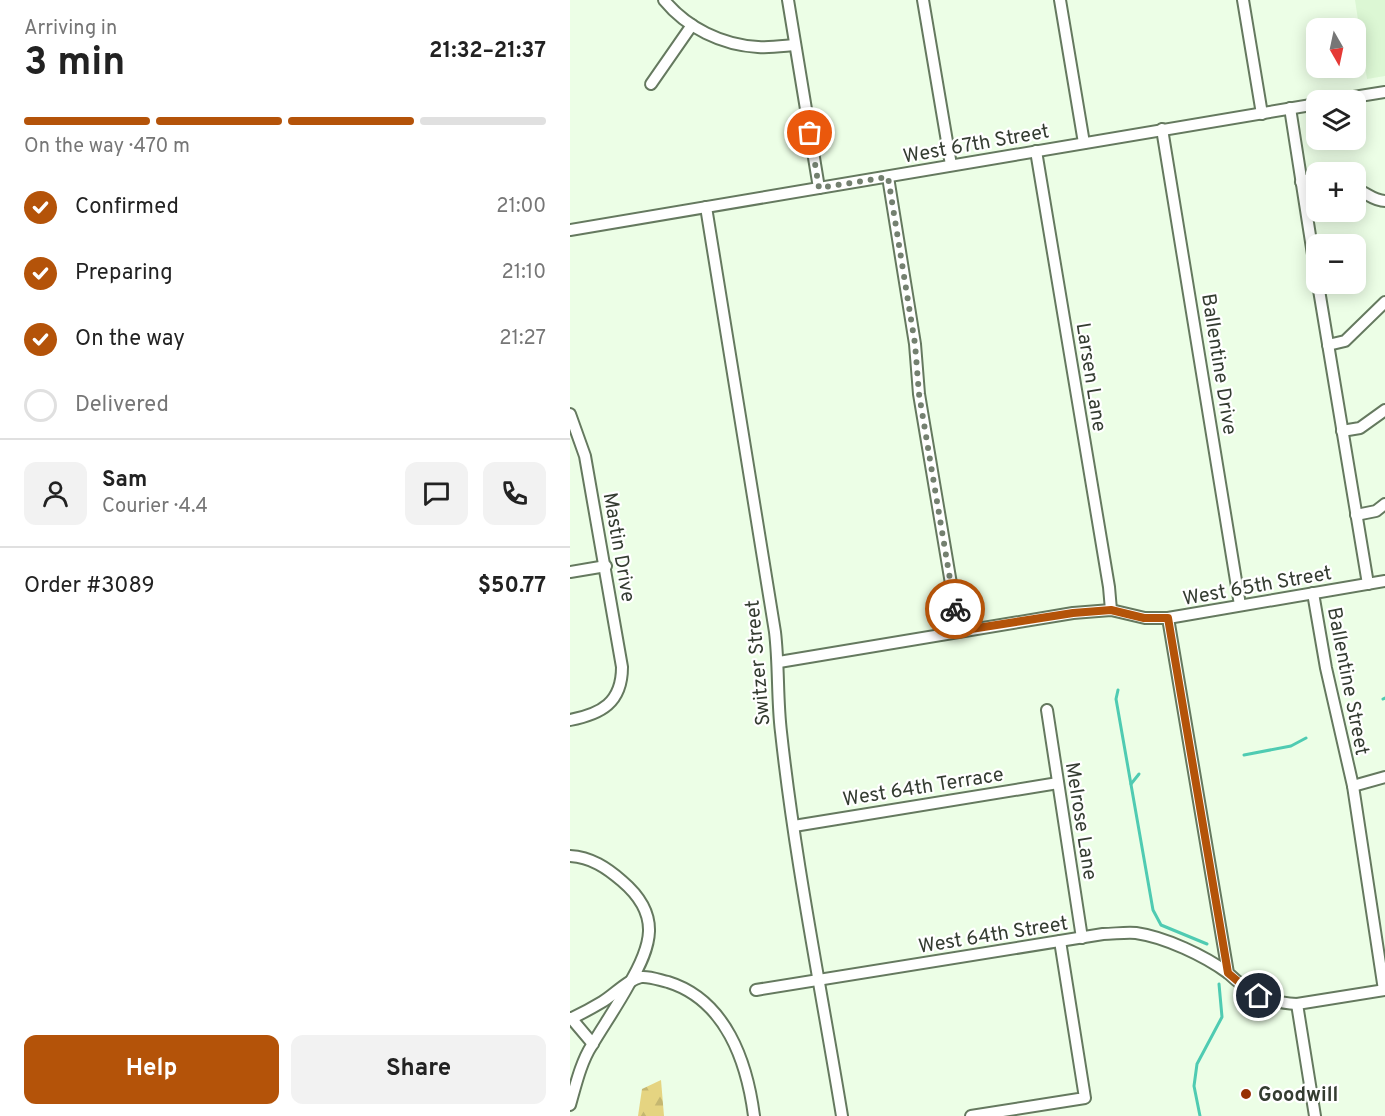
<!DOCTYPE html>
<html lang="en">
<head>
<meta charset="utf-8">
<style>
  :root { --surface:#fff; --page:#f2f2f2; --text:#222; --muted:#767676; --line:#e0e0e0; --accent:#b45309 }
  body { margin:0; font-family:Overpass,sans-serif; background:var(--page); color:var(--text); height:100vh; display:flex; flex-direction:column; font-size:22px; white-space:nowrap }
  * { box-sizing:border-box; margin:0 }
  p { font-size:20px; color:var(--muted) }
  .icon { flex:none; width:33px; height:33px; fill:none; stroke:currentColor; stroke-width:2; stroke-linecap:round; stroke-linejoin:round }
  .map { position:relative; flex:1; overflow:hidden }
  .details { display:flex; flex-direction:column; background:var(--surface); width:570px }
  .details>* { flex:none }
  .needle { width:39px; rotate:171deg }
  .buttons { position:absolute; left:736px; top:18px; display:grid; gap:12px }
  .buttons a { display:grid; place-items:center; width:60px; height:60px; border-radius:12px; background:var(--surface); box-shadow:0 3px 15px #0003; font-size:30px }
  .pin { position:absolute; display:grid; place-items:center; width:51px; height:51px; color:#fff; margin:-26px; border:3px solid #fff; border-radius:50%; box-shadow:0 2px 6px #0007 }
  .courier { position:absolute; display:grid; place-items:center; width:60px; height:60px; margin:-30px; border:4px solid #b45309; border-radius:50%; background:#fff; color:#222; box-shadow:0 2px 8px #0007 }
  .summary em { font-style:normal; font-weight:700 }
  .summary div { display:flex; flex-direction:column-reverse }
  .summary { display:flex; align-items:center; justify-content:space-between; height:102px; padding:0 24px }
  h1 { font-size:39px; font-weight:700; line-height:45px }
  .bar { display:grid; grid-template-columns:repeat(4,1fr); gap:9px 6px; align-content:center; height:72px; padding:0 24px }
  .bar i { height:8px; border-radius:4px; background:var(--line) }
  .bar .on { background:var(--accent) }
  .bar p { grid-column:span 4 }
  .line { display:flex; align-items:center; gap:15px; padding:0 24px; border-top:2px solid var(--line) }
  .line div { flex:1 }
  .round { display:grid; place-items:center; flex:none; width:63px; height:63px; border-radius:12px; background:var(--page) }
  ol { padding:0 24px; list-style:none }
  li { display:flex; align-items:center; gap:18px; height:66px }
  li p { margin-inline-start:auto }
  li .icon { padding:6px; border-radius:50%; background:var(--accent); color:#fff; stroke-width:4 }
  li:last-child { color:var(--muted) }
  li i { width:33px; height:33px; border:3px solid var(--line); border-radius:50% }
  .action { display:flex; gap:12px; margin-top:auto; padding:12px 24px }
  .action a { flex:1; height:69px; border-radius:12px; background:var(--accent); color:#fff; font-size:24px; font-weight:700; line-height:69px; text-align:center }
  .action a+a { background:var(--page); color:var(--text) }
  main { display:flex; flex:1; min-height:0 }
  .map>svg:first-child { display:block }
  .built { fill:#dcf7d4 }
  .forest { fill:url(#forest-firs) }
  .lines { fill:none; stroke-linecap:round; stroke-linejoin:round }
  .stream { stroke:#4fcbb2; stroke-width:3 }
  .minor-casing { stroke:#65795f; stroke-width:14 }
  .minor { stroke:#fff; stroke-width:10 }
  .done { stroke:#748070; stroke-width:6; stroke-dasharray:0 10.8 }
  .route { stroke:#b45309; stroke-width:8 }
  .poi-dot { fill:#973104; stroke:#fff; stroke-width:2 }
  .labels { text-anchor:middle; stroke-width:4.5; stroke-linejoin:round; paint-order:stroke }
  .street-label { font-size:20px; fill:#343c31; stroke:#fff }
  .poi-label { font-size:20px; font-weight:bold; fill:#343c31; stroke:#fff; text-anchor:start }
</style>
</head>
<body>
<main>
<section class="details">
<div class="summary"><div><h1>3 min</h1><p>Arriving in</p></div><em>21:32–21:37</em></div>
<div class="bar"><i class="on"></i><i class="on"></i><i class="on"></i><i></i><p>On the way · 470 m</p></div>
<ol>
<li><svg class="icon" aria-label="check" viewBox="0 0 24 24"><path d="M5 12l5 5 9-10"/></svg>Confirmed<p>21:00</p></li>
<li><svg class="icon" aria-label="check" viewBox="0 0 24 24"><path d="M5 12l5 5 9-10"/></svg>Preparing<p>21:10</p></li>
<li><svg class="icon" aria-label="check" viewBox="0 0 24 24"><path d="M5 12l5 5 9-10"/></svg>On the way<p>21:27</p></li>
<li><i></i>Delivered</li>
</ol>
<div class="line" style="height:108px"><a class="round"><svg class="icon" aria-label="person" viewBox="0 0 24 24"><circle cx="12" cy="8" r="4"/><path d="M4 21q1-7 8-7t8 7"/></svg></a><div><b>Sam</b><p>Courier · 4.4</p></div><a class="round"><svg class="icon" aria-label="chat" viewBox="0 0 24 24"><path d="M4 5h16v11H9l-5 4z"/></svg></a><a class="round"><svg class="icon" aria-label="phone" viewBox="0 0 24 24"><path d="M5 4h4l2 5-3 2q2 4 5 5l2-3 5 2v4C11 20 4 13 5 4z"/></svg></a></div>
<div class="line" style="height:78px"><div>Order #3089</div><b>$50.77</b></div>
<div class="action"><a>Help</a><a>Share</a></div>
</section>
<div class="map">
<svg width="815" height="1116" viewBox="0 0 815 1116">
  <defs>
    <pattern id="forest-firs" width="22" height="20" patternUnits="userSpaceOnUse" patternTransform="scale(1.5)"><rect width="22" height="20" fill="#e5d481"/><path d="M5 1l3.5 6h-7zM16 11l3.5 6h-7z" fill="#c5b770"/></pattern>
  </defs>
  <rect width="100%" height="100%" fill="#ecfee6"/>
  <polygon class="built" points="785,0 815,0 815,76 797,79"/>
  <polygon class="forest" points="91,1080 94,1116 68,1116 72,1089"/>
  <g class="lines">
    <g class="stream">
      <polyline points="548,690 546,699 583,910 591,925 637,944"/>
      <polyline points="813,699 815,698"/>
      <polyline points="674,755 721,746 736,738"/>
      <polyline points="561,784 569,774"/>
      <polyline points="630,1116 624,1086 627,1064 652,1017 649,984"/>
    </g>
    <defs>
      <g id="minor">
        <path d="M94 0C117 28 152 45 188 47 200 48 213 46 225 45"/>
        <polyline points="218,0 249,188"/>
        <polyline points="353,0 381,165"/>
        <polyline points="490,0 514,143"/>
        <polyline points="673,0 692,114"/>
        <polyline points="81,84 122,25"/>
        <polyline points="765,100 815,92"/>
        <polyline points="720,108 747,280"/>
        <polyline points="592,129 670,605"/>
        <polyline points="466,151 539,587 541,610"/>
        <polyline points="318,177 345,344 349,394 389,631"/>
        <polyline points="731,182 747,176"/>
        <path d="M786 189C797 193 804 201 815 201"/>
        <path d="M136 207 205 632C209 666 207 699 211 732 225 861 251 988 272 1116"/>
        <polyline points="0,230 747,104"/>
        <polyline points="748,284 798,584"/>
        <polyline points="758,345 775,341 815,302"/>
        <path d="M0 414 15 456 52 667C52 703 31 714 0 720"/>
        <polyline points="772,431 790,428 815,410"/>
        <polyline points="786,515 806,511 815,504"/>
        <polyline points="0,572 36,566"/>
        <polyline points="743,593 756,668 783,786 814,990"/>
        <path d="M598 618 658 973C678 992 699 1003 727 1004L815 990"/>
        <polyline points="209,662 503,613 541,610 575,618 598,618 815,581"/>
        <polyline points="477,710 512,938"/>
        <polyline points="783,786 815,777"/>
        <polyline points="224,826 488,783"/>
        <path d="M0 856C21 857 37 868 52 881 92 915 82 946 58 986 47 1006 34 1025 22 1045 11 1062 6 1084 0 1105"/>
        <path d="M186 990 533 934C544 934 555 932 566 933 595 937 635 956 658 973"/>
        <polyline points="727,1004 745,1116"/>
        <polyline points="1,1018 23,1044"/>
        <path d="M0 1019C11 1014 22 1008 32 1002 44 995 57 980 71 977 80 976 89 980 98 982 156 1000 177 1062 184 1116"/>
        <polyline points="401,1116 515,1098 490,941"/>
      </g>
    </defs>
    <use href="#minor" class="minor-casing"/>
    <use href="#minor" class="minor"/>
  </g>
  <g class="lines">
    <polyline class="done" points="240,133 249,188 318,177 345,344 349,394 385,609"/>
    <polyline class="route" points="385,609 388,631 503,613 541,610 574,618 598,618 658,973 676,988 689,996"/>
  </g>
  <circle class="poi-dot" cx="676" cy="1094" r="6"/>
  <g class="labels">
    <g class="street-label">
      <text transform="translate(406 143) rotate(-10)" y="7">West 67th Street</text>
      <text transform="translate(650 364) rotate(81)" y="7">Ballentine Drive</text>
      <text transform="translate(522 377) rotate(81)" y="7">Larsen Lane</text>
      <text transform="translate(50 547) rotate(80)" y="7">Mastin Drive</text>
      <text transform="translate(687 585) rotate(-10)" y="7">West 65th Street</text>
      <text transform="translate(187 663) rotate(-95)" y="7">Switzer Street</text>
      <text transform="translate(779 681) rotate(79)" y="7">Ballentine Street</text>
      <text transform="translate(353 786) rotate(-9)" y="7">West 64th Terrace</text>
      <text transform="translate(512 821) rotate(81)" y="7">Melrose Lane</text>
      <text transform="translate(423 934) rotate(-9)" y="7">West 64th Street</text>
    </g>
    <g class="poi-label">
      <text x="688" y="1101">Goodwill</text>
    </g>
  </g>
</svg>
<div class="buttons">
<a><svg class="needle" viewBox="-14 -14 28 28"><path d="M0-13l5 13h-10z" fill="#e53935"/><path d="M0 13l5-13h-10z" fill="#767676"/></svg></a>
<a><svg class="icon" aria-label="layers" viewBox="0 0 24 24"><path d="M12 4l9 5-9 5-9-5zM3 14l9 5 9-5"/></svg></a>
<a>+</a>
<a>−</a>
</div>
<div class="pin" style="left:240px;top:133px;background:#ea580c"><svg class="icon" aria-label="bag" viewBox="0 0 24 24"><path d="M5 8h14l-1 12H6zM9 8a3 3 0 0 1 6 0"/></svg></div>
<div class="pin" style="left:689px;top:996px;background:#1f2937"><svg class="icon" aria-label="home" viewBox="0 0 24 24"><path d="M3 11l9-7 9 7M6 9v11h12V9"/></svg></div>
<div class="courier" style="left:385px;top:609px"><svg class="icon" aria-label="bike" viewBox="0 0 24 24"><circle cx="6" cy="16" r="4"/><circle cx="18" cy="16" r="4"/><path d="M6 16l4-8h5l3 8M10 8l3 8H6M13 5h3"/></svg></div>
</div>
</main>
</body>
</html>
